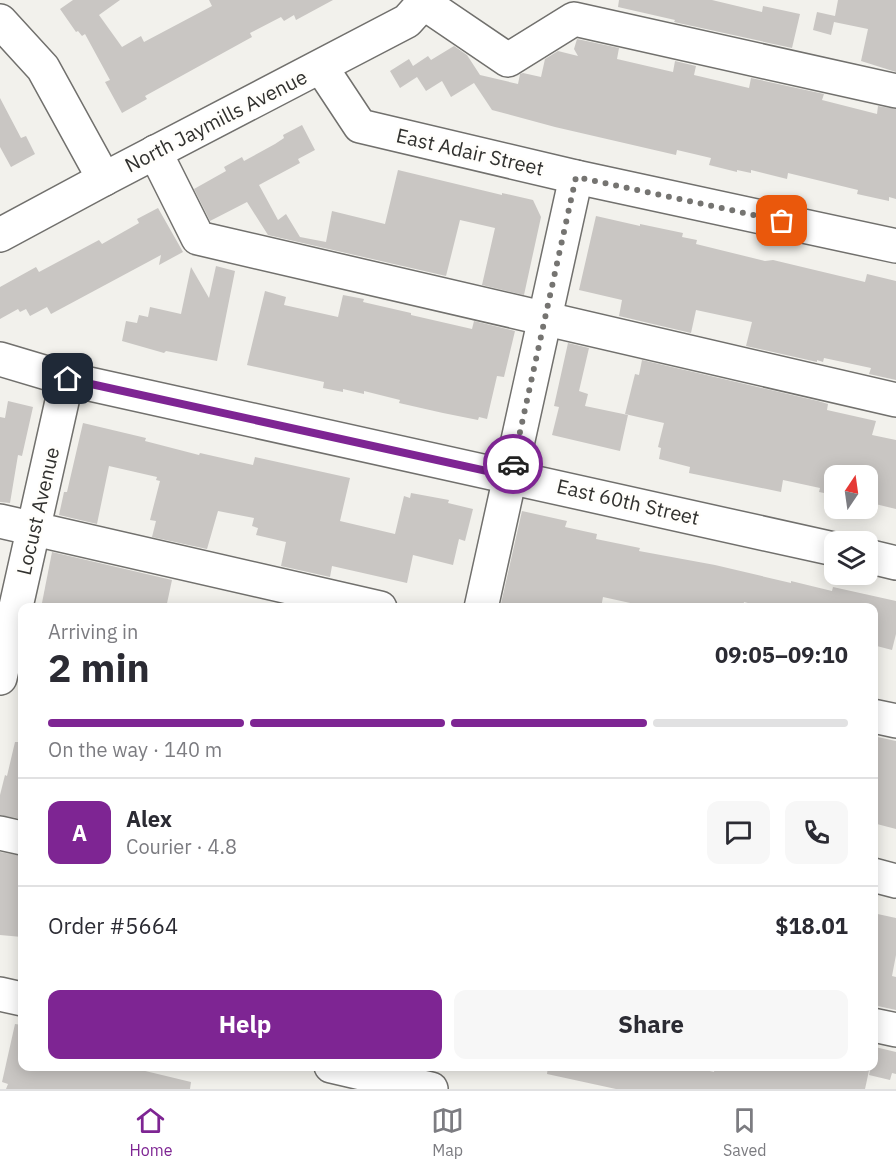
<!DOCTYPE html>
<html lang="en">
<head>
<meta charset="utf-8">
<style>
  :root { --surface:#fff; --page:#f7f7f7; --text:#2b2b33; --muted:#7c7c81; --line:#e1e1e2; --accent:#7e2593 }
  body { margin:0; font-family:"IBM Plex Sans",sans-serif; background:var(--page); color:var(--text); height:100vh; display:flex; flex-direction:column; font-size:22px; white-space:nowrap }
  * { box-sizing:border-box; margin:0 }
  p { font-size:20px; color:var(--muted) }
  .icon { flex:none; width:33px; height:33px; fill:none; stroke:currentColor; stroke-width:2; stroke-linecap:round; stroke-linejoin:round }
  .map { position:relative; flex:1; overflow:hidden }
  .drawer { position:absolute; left:18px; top:603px; width:860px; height:468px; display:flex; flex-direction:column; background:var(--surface); border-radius:12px; box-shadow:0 3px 15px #0003 }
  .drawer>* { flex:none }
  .needle { width:39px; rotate:13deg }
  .buttons { position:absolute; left:824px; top:465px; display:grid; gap:12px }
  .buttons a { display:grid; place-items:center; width:54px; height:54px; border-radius:12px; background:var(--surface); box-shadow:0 3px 15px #0003; font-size:30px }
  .pin { position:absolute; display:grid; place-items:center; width:51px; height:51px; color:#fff; margin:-26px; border-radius:12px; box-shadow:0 3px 9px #0006 }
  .courier { position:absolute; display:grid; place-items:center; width:60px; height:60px; margin:-30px; border:4px solid #7e2593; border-radius:50%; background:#fff; color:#222; box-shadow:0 2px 8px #0007 }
  .summary em { font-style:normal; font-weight:700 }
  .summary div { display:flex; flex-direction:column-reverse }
  .summary { display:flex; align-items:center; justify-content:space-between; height:102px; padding:0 30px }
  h1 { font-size:39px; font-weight:700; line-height:45px }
  .bar { display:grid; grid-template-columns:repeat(4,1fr); gap:9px 6px; align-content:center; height:72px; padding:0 30px }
  .bar i { height:8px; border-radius:4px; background:var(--line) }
  .bar .selected { background:var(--accent) }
  .bar p { grid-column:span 4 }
  .line { display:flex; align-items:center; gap:15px; padding:0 30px; border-top:2px solid var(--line) }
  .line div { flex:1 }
  .round { display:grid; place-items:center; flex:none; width:63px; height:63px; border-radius:12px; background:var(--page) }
  .primary-button { display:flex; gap:12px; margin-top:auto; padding:12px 30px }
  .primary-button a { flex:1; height:69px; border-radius:12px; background:var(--accent); color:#fff; font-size:24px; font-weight:700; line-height:69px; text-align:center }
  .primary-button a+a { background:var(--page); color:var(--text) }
  .tabs { display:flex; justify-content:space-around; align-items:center; height:84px; border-top:2px solid var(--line); background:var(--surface); font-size:16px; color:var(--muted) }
  .tabs a { display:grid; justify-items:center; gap:3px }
  .tabs .selected { color:var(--accent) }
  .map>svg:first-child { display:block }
  .building { fill:#c9c6c3 }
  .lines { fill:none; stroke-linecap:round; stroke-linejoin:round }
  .minor-casing { stroke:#71706d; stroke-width:36 }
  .minor { stroke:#fff; stroke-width:33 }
  .done { stroke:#757471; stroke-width:6; stroke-dasharray:0 10.8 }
  .route { stroke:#7e2593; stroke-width:8 }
  .labels { text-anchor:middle; stroke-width:5; stroke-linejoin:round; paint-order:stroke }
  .street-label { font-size:20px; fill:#31312f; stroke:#fffefb }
</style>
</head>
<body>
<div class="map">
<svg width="896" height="1089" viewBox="0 0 896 1089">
  <rect width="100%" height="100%" fill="#f2f1ec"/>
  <g class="building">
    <polygon points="73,0 120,0 99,15 122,47 141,36 144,42 212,6 209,0 333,0 296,20 294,15 284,21 281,17 250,33 252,37 145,96 147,99 122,113 105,82 110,80 85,34 82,36 78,31 76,32 60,9"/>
    <polygon points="619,0 712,0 762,12 763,6 800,14 792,48 674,22 675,20 618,7"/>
    <polygon points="838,0 896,0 896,72 861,61 868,29 834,22 831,35 813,30 817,12 835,16"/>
    <polygon points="577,39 619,48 617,59 673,72 675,61 696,66 694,75 749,88 751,78 824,94 822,100 877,114 878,106 896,109 896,199 889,197 889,201 857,194 858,190 788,173 787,179 751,170 751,173 737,170 737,172 709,165 711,158 677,150 676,155 555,127 492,110 474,83 451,97 442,81 426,91 417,77 400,88 390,71 409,59 413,66 428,56 431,60 454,46 467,55 480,75 518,84 520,74 523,73 541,77 545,59 558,51 578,56 574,49"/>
    <polygon points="0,98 21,138 26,136 35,154 11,167 0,147"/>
    <polygon points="302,125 315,150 298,159 300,163 259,185 278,220 286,214 300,237 326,242 332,211 385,224 398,170 502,195 502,193 533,200 541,217 524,295 482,285 495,228 460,220 446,276 268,235 247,202 210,221 194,189 226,171 224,167 242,157 244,161 275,144 284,138 283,135"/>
    <polygon points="158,208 183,252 159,265 161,255 51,314 47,307 30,316 26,309 20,312 18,309 0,319 0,287 36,267 39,272 99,240 102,244 139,223 137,219"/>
    <polygon points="596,216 640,226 640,224 683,233 682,237 697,240 696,244 765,261 773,260 865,282 867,274 896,281 896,380 869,374 871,368 824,358 823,362 817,360 817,362 746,346 752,322 696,310 691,333 619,316 622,300 579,290"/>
    <polygon points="216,266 235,271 217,361 166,351 164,353 122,341 126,321 137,323 139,315 148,317 150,307 181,314 191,267 209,298"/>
    <polygon points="265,291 286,297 284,305 338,317 343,295 364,299 363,302 411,313 411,315 472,329 474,321 515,331 504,377 497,376 487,419 479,417 478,420 443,413 399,403 400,400 364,391 364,394 343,389 343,392 323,388 324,382 247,365"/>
    <polygon points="568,343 589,348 579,391 588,394 585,406 628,415 620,451 552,435 559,407 554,406"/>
    <polygon points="642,360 818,401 828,404 827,410 876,421 872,435 896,440 896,509 867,502 867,476 834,476 834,495 819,492 820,488 783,480 781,492 689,473 690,467 659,459 661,448 658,447 664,423 625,414 635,374 639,375"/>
    <polygon points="8,401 33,407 22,456 18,455 10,503 0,502 0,417 5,418"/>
    <polygon points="83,423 146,438 145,441 199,455 200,453 253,465 255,457 350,478 340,521 395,534 404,496 410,498 411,493 449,500 448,503 473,509 465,541 459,539 453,565 413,555 407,583 332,566 330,577 281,566 286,542 256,535 258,528 252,526 254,518 218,511 207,549 152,537 156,521 150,520 160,481 156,480 157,477 109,466 97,524 59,515 64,492 67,492"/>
    <polygon points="522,511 567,521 565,527 597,534 596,539 640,548 639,551 715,565 791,583 791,581 832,591 833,587 896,601 896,634 892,650 873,645 873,608 767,608 744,602 743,608 698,608 680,604 679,608 653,608 603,597 601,608 500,608"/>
    <polygon points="52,552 172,580 166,608 41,608"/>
    <polygon points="873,736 896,741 896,829 873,823"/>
    <polygon points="15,742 22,742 22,819 0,815 0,795 5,775 7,776"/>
    <polygon points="0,852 22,856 22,937 0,935"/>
    <polygon points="873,913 896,918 896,955 892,976 896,977 896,1010 873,1005"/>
    <polygon points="15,1024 22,1025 22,1066 137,1066 137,1069 191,1082 190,1089 6,1089 8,1084 2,1082"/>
    <polygon points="875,1047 896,1052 896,1074 892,1073 890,1080 869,1075 871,1066 873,1066"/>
    <polygon points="548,1066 687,1066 714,1072 715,1066 870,1066 865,1089 616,1089 547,1074"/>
  </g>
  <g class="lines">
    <defs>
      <g id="minor">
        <polyline points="424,3 508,60 574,19 896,91"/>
        <polyline points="0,21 43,68 104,179"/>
        <polyline points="321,67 360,126 576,177 896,246"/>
        <polyline points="155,152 198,238 896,400"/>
        <polyline points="0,235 104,179 407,21 426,0"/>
        <polyline points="0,359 67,379 834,549"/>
        <polyline points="0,521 380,608"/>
        <polyline points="867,556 896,563"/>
        <polyline points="481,608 576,177"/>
        <polyline points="0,678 67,379"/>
        <polyline points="873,716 896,721"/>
        <polyline points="0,833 22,838"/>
        <polyline points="873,875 896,881"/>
        <polyline points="0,994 22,999"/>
        <polyline points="873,1025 896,1030"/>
        <polyline points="331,1066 431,1089"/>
      </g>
    </defs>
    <use href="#minor" class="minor-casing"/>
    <use href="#minor" class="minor"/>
  </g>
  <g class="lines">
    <polyline class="done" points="513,464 576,177 782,221"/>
    <polyline class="route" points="68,379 510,476 513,464"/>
  </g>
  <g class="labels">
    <g class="street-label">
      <text transform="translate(216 121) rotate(-27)" y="7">North Jaymills Avenue</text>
      <text transform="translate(470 152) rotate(13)" y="7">East Adair Street</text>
      <text transform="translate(628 502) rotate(13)" y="7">East 60th Street</text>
      <text transform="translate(38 511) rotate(-77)" y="7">Locust Avenue</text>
    </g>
  </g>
</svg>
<div class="buttons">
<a><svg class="needle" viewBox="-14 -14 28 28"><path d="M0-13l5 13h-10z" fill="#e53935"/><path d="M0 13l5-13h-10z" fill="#7c7c81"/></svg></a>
<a><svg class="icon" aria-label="layers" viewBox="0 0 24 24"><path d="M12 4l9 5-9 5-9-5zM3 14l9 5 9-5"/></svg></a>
</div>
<div class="pin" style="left:782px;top:221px;background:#ea580c"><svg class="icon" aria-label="bag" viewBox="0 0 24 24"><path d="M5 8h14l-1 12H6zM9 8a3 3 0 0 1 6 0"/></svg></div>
<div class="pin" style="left:68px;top:379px;background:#1f2937"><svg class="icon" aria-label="home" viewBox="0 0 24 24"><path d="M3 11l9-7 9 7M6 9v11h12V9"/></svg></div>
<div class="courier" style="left:513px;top:464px"><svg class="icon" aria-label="car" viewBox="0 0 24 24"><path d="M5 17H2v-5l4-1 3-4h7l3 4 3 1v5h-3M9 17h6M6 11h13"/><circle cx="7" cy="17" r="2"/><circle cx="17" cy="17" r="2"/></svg></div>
<section class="drawer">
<div class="summary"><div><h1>2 min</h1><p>Arriving in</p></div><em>09:05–09:10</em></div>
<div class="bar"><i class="selected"></i><i class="selected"></i><i class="selected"></i><i></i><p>On the way · 140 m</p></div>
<div class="line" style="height:108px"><b class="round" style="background:var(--accent);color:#fff">A</b><div><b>Alex</b><p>Courier · 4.8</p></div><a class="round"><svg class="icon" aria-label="chat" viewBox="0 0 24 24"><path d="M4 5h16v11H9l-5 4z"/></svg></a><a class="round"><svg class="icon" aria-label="phone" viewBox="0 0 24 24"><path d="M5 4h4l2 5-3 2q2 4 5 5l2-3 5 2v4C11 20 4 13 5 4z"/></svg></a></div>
<div class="line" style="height:78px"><div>Order #5664</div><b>$18.01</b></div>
<div class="primary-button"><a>Help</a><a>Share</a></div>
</section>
</div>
<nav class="tabs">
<a class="selected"><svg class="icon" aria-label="home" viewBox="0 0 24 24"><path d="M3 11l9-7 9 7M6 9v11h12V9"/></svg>Home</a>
<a><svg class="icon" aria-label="map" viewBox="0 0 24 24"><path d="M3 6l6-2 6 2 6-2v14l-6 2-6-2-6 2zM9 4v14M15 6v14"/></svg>Map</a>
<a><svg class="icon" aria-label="saved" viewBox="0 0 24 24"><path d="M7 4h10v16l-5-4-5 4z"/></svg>Saved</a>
</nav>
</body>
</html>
